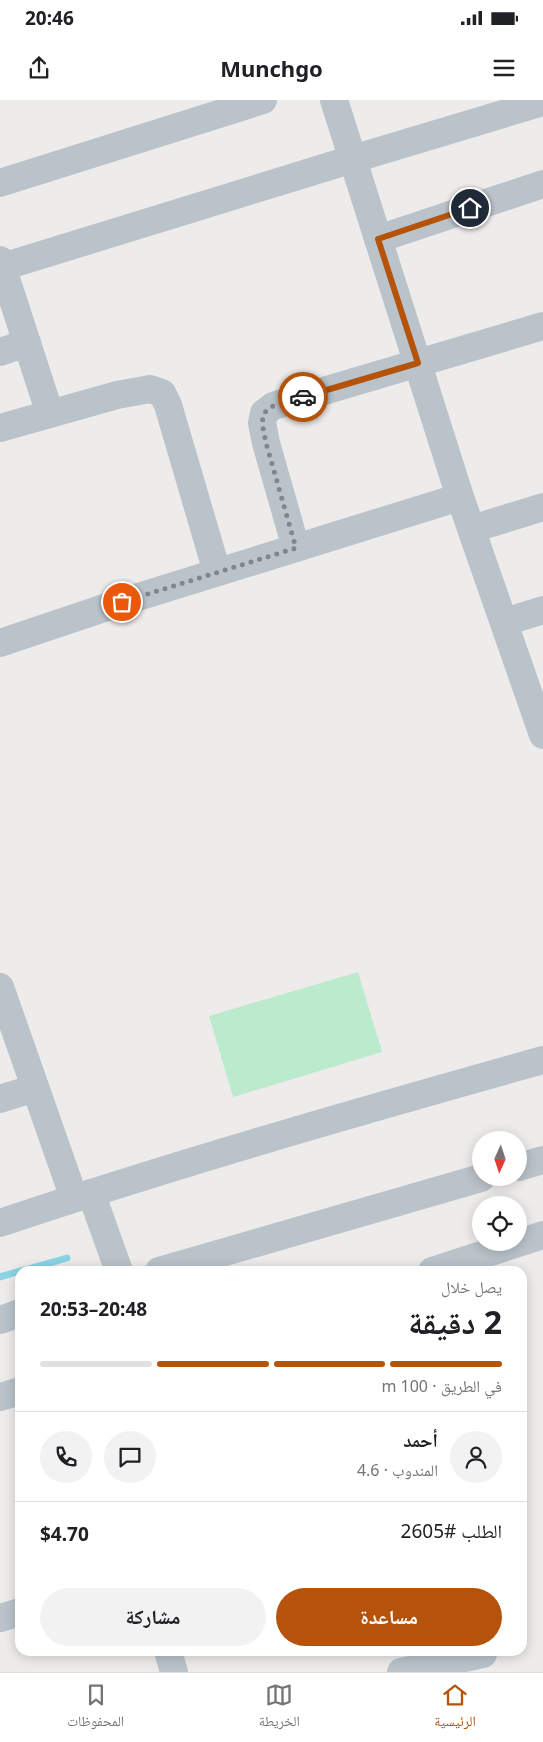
<!DOCTYPE html>
<html lang="ar">
<head>
<meta charset="utf-8">
<style>
  :root { --surface:#fff; --page:#f2f2f2; --text:#202124; --muted:#757577; --line:#e0e0e0; --accent:#b45309 }
  body { margin:0; font-family:"Noto Sans","Noto Naskh Arabic",sans-serif; background:var(--page); color:var(--text); direction:rtl; height:100vh; display:flex; flex-direction:column; font-size:19px; white-space:nowrap }
  * { box-sizing:border-box; margin:0 }
  p { font-size:16px; color:var(--muted) }
  .icon { flex:none; width:28px; height:28px; fill:none; stroke:currentColor; stroke-width:2; stroke-linecap:round; stroke-linejoin:round }
  .map { position:relative; flex:1; overflow:hidden; direction:ltr }
  .drawer { position:absolute; left:15px; top:1166px; width:512px; height:390px; display:flex; flex-direction:column; background:var(--surface); border-radius:15px; box-shadow:0 2px 12px #0003; direction:rtl }
  .drawer>* { flex:none }
  .needle { width:32px; rotate:183deg }
  .fabs { position:absolute; left:472px; top:1031px; display:grid; gap:10px }
  .fabs a { display:grid; place-items:center; width:55px; height:55px; border-radius:50%; background:var(--surface); box-shadow:0 2px 12px #0003; font-size:25px }
  .pin { position:absolute; display:grid; place-items:center; width:42px; height:42px; color:#fff; margin:-21px; border:2px solid #fff; border-radius:50%; box-shadow:0 1px 5px #0007 }
  .courier { position:absolute; display:grid; place-items:center; width:50px; height:50px; margin:-25px; border:4px solid #b45309; border-radius:50%; background:#fff; color:#222; box-shadow:0 1px 6px #0007 }
  .headline em { font-style:normal; font-weight:700 }
  .headline div { display:flex; flex-direction:column-reverse }
  .headline { display:flex; align-items:center; justify-content:space-between; height:85px; padding:0 25px }
  h1 { font-size:32px; font-weight:700; line-height:38px }
  .bar { display:grid; grid-template-columns:repeat(4,1fr); gap:8px 5px; align-content:center; height:60px; padding:0 25px }
  .bar i { height:6px; border-radius:4px; background:var(--line) }
  .bar .current { background:var(--accent) }
  .bar p { grid-column:span 4 }
  .line { display:flex; align-items:center; gap:12px; padding:0 25px; border-top:1px solid var(--line) }
  .line div { flex:1 }
  .round { display:grid; place-items:center; flex:none; width:52px; height:52px; border-radius:26px; background:var(--page) }
  .cta { display:flex; gap:10px; margin-top:auto; padding:10px 25px }
  .cta a { flex:1; height:58px; border-radius:30px; background:var(--accent); color:#fff; font-size:20px; font-weight:700; line-height:58px; text-align:center }
  .cta a+a { background:var(--page); color:var(--text) }
  .status { display:flex; justify-content:space-between; align-items:center; height:35px; padding:0 25px; background:var(--surface); direction:ltr }
  .status svg { height:14px; fill:currentColor }
  header { display:flex; justify-content:space-between; align-items:center; height:65px; padding:0 25px; background:var(--surface); font-size:22px; font-weight:700 }
  .tab-bar { display:flex; justify-content:space-around; align-items:center; height:70px; border-top:1px solid var(--line); background:var(--surface); font-size:14px; color:var(--muted) }
  .tab-bar a { display:grid; justify-items:center; gap:2px }
  .tab-bar .current { color:var(--accent) }
  .map>svg:first-child { display:block }
  .park { fill:#bbeacd }
  .lines { fill:none; stroke-linecap:round; stroke-linejoin:round }
  .stream { stroke:#8bd4e4; stroke-width:7 }
  .minor { stroke:#bac3ca; stroke-width:28 }
  .done { stroke:#80868b; stroke-width:5; stroke-dasharray:0 9 }
  .route { stroke:#b45309; stroke-width:6 }
</style>
</head>
<body>
<div class="status"><b>20:46</b><svg viewBox="0 0 49 12"><path d="M0 12V9h3v3zM5 12V6h3v6zM10 12V3h3v9zM15 12V0h3v12zM26 1h20v11H26zM47 4h2v5h-2z"/></svg></div>
<header><svg class="icon" aria-label="menu" viewBox="0 0 24 24"><path d="M4 6h16M4 12h16M4 18h16"/></svg>Munchgo<svg class="icon" aria-label="share" viewBox="0 0 24 24"><path d="M12 15V3M7 8l5-5 5 5M5 13v7h14v-7"/></svg></header>
<div class="map">
<svg width="543" height="1572" viewBox="0 0 543 1572">
  <rect width="100%" height="100%" fill="#eeebeb"/>
  <polygon class="park" points="358,872 382,952 233,997 209,916"/>
  <g class="lines">
    <g class="stream">
      <polyline points="21,1171 67,1158"/>
      <polyline points="0,1177 20,1171"/>
    </g>
    <g class="minor">
      <polyline points="334,0 460,397 543,635"/>
      <polyline points="0,83 263,0"/>
      <polyline points="378,139 543,84"/>
      <polyline points="0,160 50,314"/>
      <polyline points="2,167 353,59 543,2"/>
      <polyline points="0,252 27,243"/>
      <polyline points="0,328 117,295 150,289 162,293 168,305 217,472"/>
      <polyline points="472,429 543,407"/>
      <polyline points="296,448 266,343 262,323 264,313 273,306 543,226"/>
      <polyline points="505,522 543,510"/>
      <polyline points="0,543 122,502 460,397"/>
      <polyline points="0,887 74,1098"/>
      <polyline points="0,999 35,988"/>
      <polyline points="519,1067 543,1060"/>
      <polyline points="91,1093 119,1171"/>
      <path d="M0 1123C179 1063 361 1011 543 960"/>
      <polyline points="159,1171 481,1078"/>
      <polyline points="432,1171 543,1135"/>
      <polyline points="0,1220 20,1213"/>
      <polyline points="0,1297 20,1291"/>
      <polyline points="0,1518 20,1512"/>
      <polyline points="168,1551 174,1572"/>
      <polyline points="401,1572 483,1554"/>
    </g>
  </g>
  <g class="lines">
    <polyline class="done" points="122,502 296,448 266,343 262,323 264,313 273,306 303,297"/>
    <polyline class="route" points="303,297 418,263 378,139 470,108"/>
  </g>
</svg>
<div class="fabs">
<a><svg class="needle" viewBox="-14 -14 28 28"><path d="M0-13l5 13h-10z" fill="#e53935"/><path d="M0 13l5-13h-10z" fill="#757577"/></svg></a>
<a><svg class="icon" aria-label="locate" viewBox="0 0 24 24"><circle cx="12" cy="12" r="6"/><path d="M12 2v4M12 18v4M2 12h4M18 12h4"/></svg></a>
</div>
<div class="pin" style="left:122px;top:502px;background:#ea580c"><svg class="icon" aria-label="bag" viewBox="0 0 24 24"><path d="M5 8h14l-1 12H6zM9 8a3 3 0 0 1 6 0"/></svg></div>
<div class="pin" style="left:470px;top:108px;background:#1f2937"><svg class="icon" aria-label="home" viewBox="0 0 24 24"><path d="M3 11l9-7 9 7M6 9v11h12V9"/></svg></div>
<div class="courier" style="left:303px;top:297px"><svg class="icon" aria-label="car" viewBox="0 0 24 24"><path d="M5 17H2v-5l4-1 3-4h7l3 4 3 1v5h-3M9 17h6M6 11h13"/><circle cx="7" cy="17" r="2"/><circle cx="17" cy="17" r="2"/></svg></div>
<section class="drawer">
<div class="headline"><div><h1>2 دقيقة</h1><p>يصل خلال</p></div><em>20:48–20:53</em></div>
<div class="bar"><i class="current"></i><i class="current"></i><i class="current"></i><i></i><p>في الطريق · 100 m</p></div>
<div class="line" style="height:90px"><a class="round"><svg class="icon" aria-label="person" viewBox="0 0 24 24"><circle cx="12" cy="8" r="4"/><path d="M4 21q1-7 8-7t8 7"/></svg></a><div><b>أحمد</b><p>المندوب · 4.6</p></div><a class="round"><svg class="icon" aria-label="chat" viewBox="0 0 24 24"><path d="M4 5h16v11H9l-5 4z"/></svg></a><a class="round"><svg class="icon" aria-label="phone" viewBox="0 0 24 24"><path d="M5 4h4l2 5-3 2q2 4 5 5l2-3 5 2v4C11 20 4 13 5 4z"/></svg></a></div>
<div class="line" style="height:65px"><div>الطلب #2605</div><b>$4.70</b></div>
<div class="cta"><a>مساعدة</a><a>مشاركة</a></div>
</section>
</div>
<nav class="tab-bar">
<a class="current"><svg class="icon" aria-label="home" viewBox="0 0 24 24"><path d="M3 11l9-7 9 7M6 9v11h12V9"/></svg>الرئيسية</a>
<a><svg class="icon" aria-label="map" viewBox="0 0 24 24"><path d="M3 6l6-2 6 2 6-2v14l-6 2-6-2-6 2zM9 4v14M15 6v14"/></svg>الخريطة</a>
<a><svg class="icon" aria-label="saved" viewBox="0 0 24 24"><path d="M7 4h10v16l-5-4-5 4z"/></svg>المحفوظات</a>
</nav>
</body>
</html>
